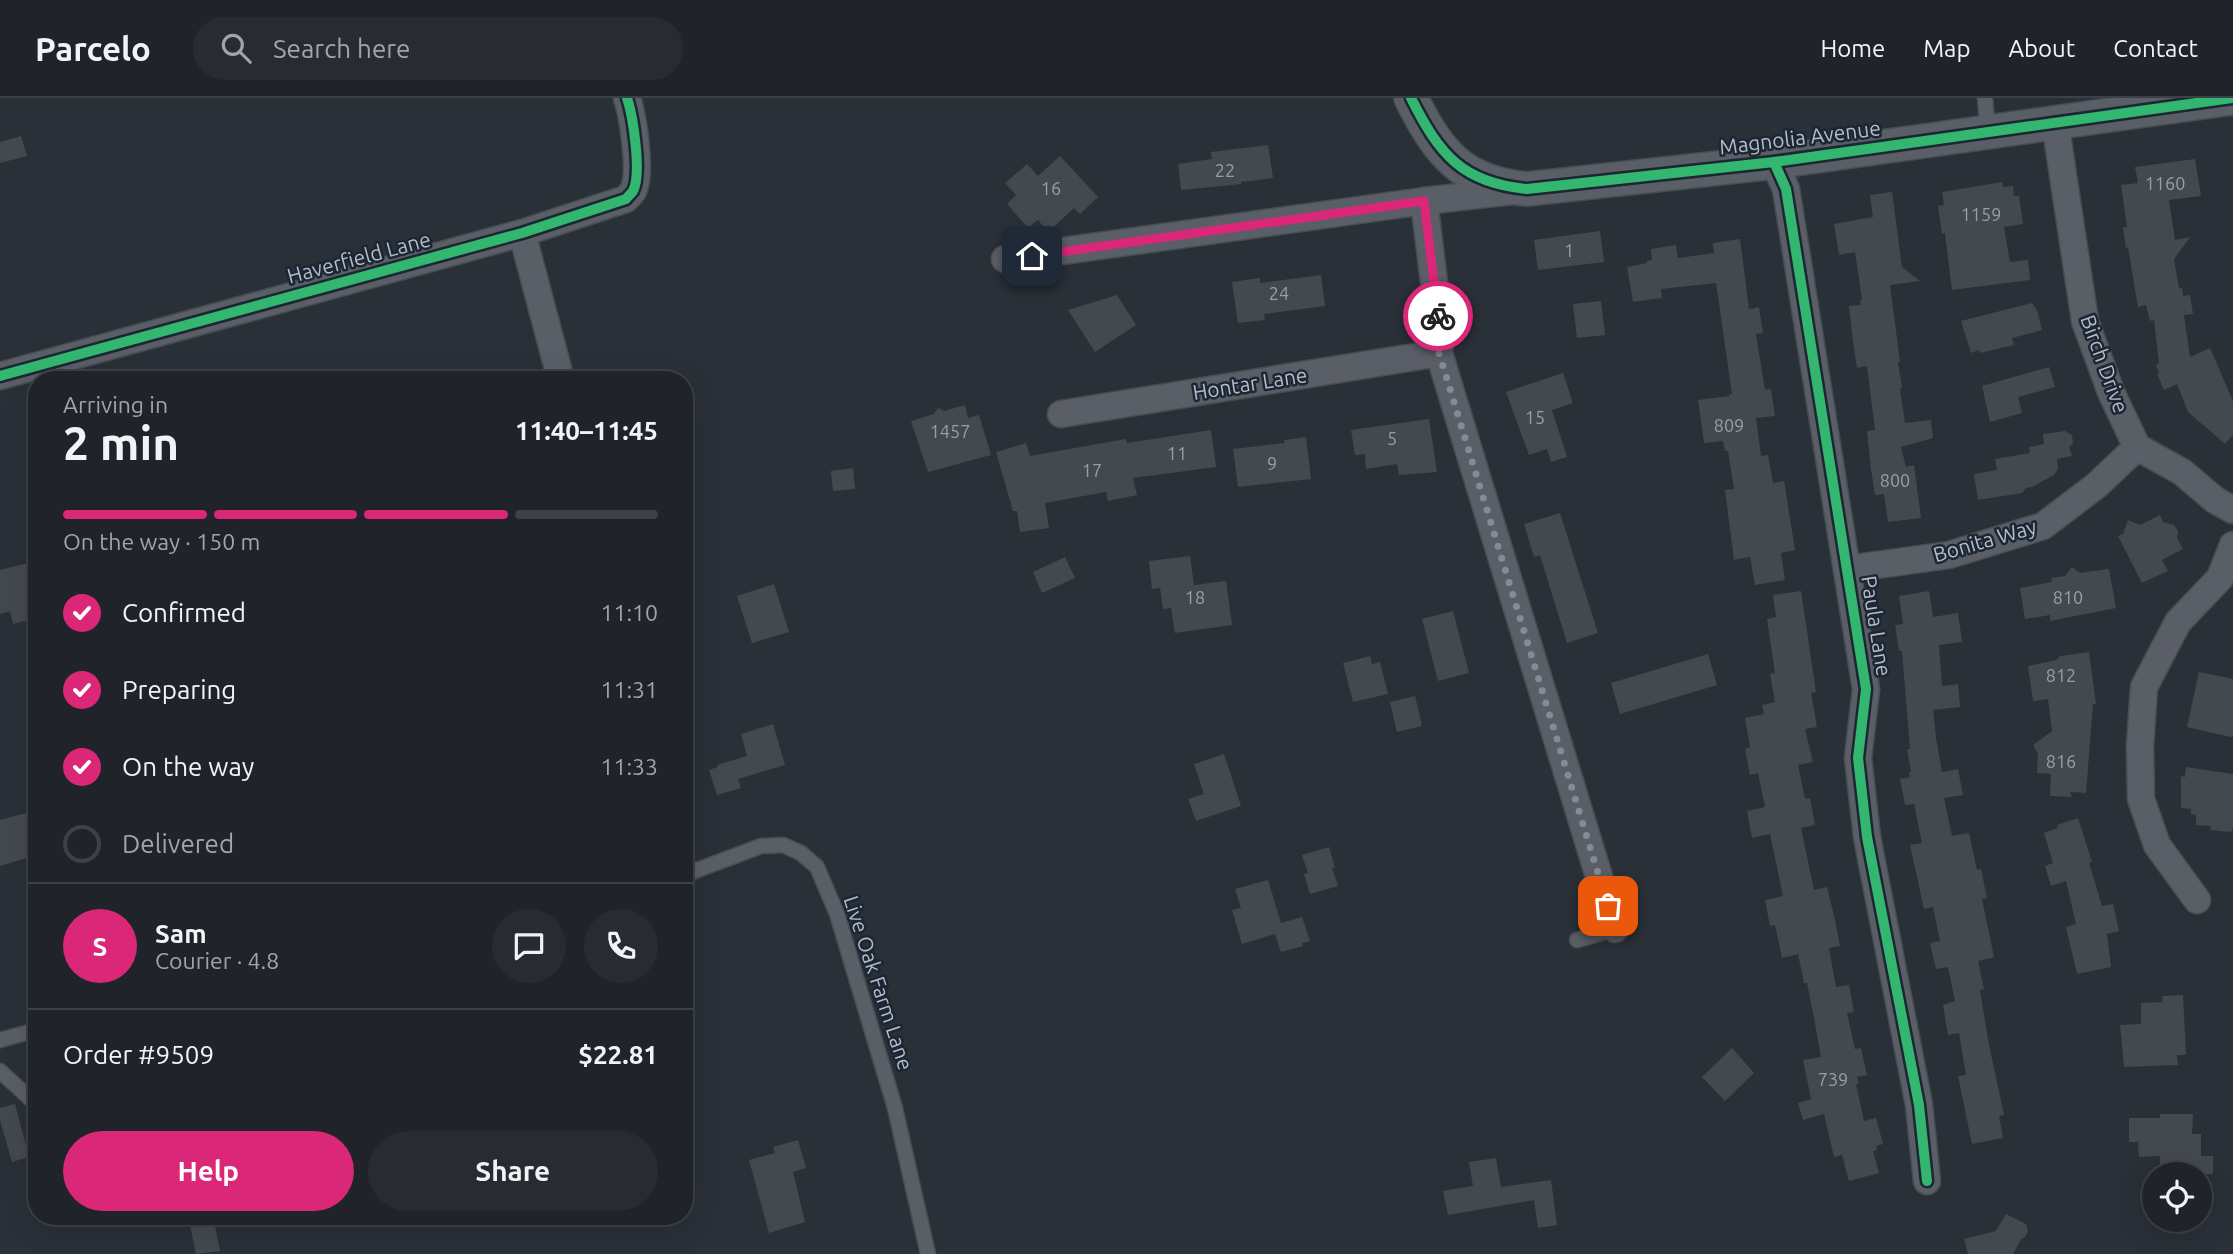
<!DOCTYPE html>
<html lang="en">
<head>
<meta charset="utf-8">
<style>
  :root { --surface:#20242a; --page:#282c32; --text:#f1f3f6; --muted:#a2a4a8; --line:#3d4147; --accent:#db2777 }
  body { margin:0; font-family:Ubuntu,sans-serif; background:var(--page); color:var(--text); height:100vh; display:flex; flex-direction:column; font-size:26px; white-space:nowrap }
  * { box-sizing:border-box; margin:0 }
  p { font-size:23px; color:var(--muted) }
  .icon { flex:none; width:38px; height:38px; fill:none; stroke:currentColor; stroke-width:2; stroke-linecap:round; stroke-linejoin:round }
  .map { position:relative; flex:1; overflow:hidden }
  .side { position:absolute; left:28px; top:273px; width:665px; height:854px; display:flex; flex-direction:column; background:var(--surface); border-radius:28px; box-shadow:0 7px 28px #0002,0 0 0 2px var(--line) }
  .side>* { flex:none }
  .controls { position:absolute; left:2142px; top:1064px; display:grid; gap:14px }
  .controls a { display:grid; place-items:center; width:70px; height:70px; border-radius:50%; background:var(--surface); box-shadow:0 7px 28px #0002,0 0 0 2px var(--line); font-size:35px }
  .pin { position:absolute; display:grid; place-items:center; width:60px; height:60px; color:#fff; margin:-30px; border-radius:14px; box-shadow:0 4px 10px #0006 }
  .courier { position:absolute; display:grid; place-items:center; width:70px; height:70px; margin:-35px; border:5px solid #db2777; border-radius:50%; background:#fff; color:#222; box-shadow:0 2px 9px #0007 }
  .overview em { font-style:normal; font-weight:600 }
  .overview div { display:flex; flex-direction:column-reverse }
  .overview { display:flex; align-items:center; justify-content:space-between; height:119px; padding:0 35px }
  h1 { font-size:46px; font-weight:600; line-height:52px }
  .bar { display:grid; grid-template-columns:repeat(4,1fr); gap:10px 7px; align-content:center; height:84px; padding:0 35px }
  .bar i { height:9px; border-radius:5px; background:var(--line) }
  .bar .active { background:var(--accent) }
  .bar p { grid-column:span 4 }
  .line { display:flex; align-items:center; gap:18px; padding:0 35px; border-top:2px solid var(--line) }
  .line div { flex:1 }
  .round { display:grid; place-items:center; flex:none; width:74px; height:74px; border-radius:37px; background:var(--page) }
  ol { padding:0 35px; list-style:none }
  li { display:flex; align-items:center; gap:21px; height:77px }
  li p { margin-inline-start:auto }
  li .icon { padding:7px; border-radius:50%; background:var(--accent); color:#fff; stroke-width:4 }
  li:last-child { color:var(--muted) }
  li i { width:38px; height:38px; border:4px solid var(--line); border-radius:50% }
  .cta { display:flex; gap:14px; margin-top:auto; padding:14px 35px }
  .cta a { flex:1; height:80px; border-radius:42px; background:var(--accent); color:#fff; font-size:28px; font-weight:600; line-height:80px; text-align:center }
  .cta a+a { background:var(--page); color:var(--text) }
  header { display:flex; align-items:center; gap:42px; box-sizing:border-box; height:98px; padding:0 35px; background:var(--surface); border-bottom:2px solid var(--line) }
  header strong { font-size:33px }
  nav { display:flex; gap:38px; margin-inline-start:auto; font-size:24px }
  .search { width:490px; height:63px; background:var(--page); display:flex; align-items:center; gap:18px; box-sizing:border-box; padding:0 24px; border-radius:38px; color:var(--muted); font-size:26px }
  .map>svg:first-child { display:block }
  .building { fill:#444950 }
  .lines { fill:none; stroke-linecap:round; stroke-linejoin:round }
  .service-casing { stroke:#484c53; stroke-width:17 }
  .minor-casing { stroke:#484c53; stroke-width:29 }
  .tertiary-casing { stroke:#484c53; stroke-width:36 }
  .service { stroke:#5a5e66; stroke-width:14 }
  .minor { stroke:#5a5e66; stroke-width:26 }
  .tertiary { stroke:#5a5e66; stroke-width:33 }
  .cycleway-casing { stroke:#1d2633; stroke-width:15 }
  .cycleway { stroke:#33b770; stroke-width:10 }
  .done { stroke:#848b96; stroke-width:7; stroke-dasharray:0 12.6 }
  .route { stroke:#db2777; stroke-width:9 }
  .labels { text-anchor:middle; stroke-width:5; stroke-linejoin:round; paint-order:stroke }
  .number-label { font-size:18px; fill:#989fab }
  .street-label { font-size:21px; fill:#b4bcc9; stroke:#1d2633 }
</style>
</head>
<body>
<header>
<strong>Parcelo</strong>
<div class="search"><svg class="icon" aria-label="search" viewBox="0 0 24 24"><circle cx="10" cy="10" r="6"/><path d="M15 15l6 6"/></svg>Search here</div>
<nav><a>Home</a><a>Map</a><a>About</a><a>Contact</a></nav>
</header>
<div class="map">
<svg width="2233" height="1156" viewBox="0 0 2233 1156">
  <rect width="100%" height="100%" fill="#2a3038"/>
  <g class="building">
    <polygon points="21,38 27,58 0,65 0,44"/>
    <polygon points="1268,47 1273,80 1241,84 1241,86 1181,92 1178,66 1212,61 1211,54"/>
    <polygon points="1060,58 1098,99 1080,116 1074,110 1048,134 1038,122 1028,130 1007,106 1016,97 1005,85 1027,66 1038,78"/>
    <polygon points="2195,61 2201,98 2169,102 2175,142 2190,139 2174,161 2179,190 2182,190 2183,198 2190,197 2193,216 2184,217 2190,259 2210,250 2233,303 2233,337 2225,346 2188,314 2177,286 2164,292 2157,276 2159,275 2156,267 2159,265 2154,222 2150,223 2146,207 2138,209 2128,149 2126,150 2123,129 2127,129 2121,87 2138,85 2135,69"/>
    <polygon points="2002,84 2003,89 2013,88 2014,98 2019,98 2023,126 2004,129 2010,164 2028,162 2030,182 1952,192 1945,135 1942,136 1938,108 1944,107 1942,94"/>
    <polygon points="1892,94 1902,169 1920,183 1890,187 1900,264 1898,264 1902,290 1900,291 1905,325 1931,322 1933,340 1901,349 1906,369 1914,367 1921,420 1888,424 1884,396 1875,397 1871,371 1867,333 1875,332 1867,268 1857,270 1853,244 1849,208 1861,207 1860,202 1862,201 1855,154 1839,157 1834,126 1873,119 1870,97"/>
    <polygon points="1600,133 1604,164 1538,172 1534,142"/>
    <polygon points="1740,141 1749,211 1759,209 1763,235 1756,236 1765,292 1771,291 1775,318 1756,320 1761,358 1768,357 1773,385 1784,383 1795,452 1781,455 1785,482 1755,487 1750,459 1734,462 1725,392 1734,391 1728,353 1725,353 1723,343 1704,345 1698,302 1730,298 1729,296 1732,296 1716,185 1661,191 1662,200 1633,204 1627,169 1647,165 1647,163 1652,162 1651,151 1676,147 1678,160 1714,155 1713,145"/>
    <polygon points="1321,177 1325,208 1264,216 1265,222 1238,225 1232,184 1260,180 1260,185"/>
    <polygon points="1117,197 1136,227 1095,254 1068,212"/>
    <polygon points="1601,203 1605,237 1577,240 1573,206"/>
    <polygon points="2032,205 2037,212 2042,232 2012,240 2014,247 1980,255 1979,252 1971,255 1961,223"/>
    <polygon points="2049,269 2055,289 2018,299 2022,315 1990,324 1982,288"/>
    <polygon points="1563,275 1573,305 1552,312 1567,359 1551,364 1547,351 1529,357 1506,294"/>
    <polygon points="965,307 968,320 979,317 991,357 928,374 911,323 934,316 938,310 944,313"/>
    <polygon points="1429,321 1437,374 1399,377 1397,366 1366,371 1365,356 1355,357 1351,332"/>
    <polygon points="1211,332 1216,369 1133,380 1137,397 1108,403 1106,394 1045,405 1049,430 1020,434 1017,413 1013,413 996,354 1026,345 1030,358 1126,341 1127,345"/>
    <polygon points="2065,333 2072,337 2073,346 2069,349 2072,358 2057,361 2058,371 2054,377 2032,389 2026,390 2022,395 1978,402 1974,376 1997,372 1995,361 2030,355 2029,349 2044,346 2043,336"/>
    <polygon points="1306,339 1311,381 1238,389 1233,351 1285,345 1284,342"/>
    <polygon points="853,370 855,391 833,393 831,373"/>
    <polygon points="1560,415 1598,535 1567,545 1540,457 1534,459 1524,426"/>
    <polygon points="2160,417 2163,424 2174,427 2178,433 2177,440 2183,451 2162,462 2168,473 2142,485 2118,438 2123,436 2128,422 2140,427"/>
    <polygon points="1190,458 1194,487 1226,483 1232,527 1175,535 1171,510 1163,511 1160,490 1152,491 1149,463"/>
    <polygon points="1065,459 1075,480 1042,495 1033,474"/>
    <polygon points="28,465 37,500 37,520 13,526 10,513 0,516 0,472"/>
    <polygon points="2072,469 2080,475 2109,471 2116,510 2050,523 2050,517 2025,521 2020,490 2052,484 2051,480 2065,478"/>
    <polygon points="774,486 789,534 752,545 737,498"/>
    <polygon points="1801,493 1816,594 1811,595 1817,629 1805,631 1813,664 1798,667 1805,701 1810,700 1815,727 1801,730 1814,792 1827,789 1835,822 1840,848 1829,850 1836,889 1849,887 1854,914 1847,915 1855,951 1861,950 1867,977 1857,979 1859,986 1856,986 1864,1023 1876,1020 1883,1046 1876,1048 1877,1052 1873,1053 1879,1075 1849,1083 1842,1057 1834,1059 1824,1016 1803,1022 1798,1005 1811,1001 1803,962 1821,959 1814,920 1807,885 1804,885 1798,856 1782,860 1775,827 1770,828 1765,802 1783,798 1770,736 1752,740 1747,713 1765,709 1758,675 1750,677 1745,651 1750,649 1745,620 1764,616 1762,607 1775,604 1770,576 1775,575 1767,521 1776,519 1773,497"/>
    <polygon points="1929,493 1933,519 1958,515 1962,544 1939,547 1942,588 1958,586 1960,609 1933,612 1936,640 1942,674 1958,671 1963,697 1944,700 1952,738 1969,735 1977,772 1981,771 1987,800 1982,801 1994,859 1978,863 1984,891 1980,892 1989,947 2004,1017 1999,1018 2003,1040 1972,1046 1958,978 1966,977 1959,935 1948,937 1943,907 1955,903 1948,869 1936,871 1930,845 1940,843 1933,809 1924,811 1910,747 1922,745 1914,706 1905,707 1900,681 1910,679 1909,674 1911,674 1907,651 1910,651 1902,553 1899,553 1895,527 1903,526 1899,498"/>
    <polygon points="1453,513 1469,575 1438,583 1422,521"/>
    <polygon points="2089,554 2096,606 2093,606 2086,695 2070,694 2072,699 2050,698 2051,676 2037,675 2038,656 2033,647 2052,633 2048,601 2033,603 2028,568 2056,562 2060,558"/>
    <polygon points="1708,556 1717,587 1620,616 1611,585"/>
    <polygon points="1370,558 1372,566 1380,564 1388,596 1353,604 1343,565"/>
    <polygon points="2199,574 2233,581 2233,638 2231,639 2187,629"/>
    <polygon points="1415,598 1422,628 1397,634 1390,604"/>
    <polygon points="773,626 785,667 738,681 741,690 717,697 709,672 718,669 717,667 747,658 741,636"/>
    <polygon points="1224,656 1241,708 1196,723 1188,701 1204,696 1194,666"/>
    <polygon points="2186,669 2233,676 2233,730 2231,734 2210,732 2211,728 2196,727 2196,717 2191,716 2191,711 2181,710 2181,678 2185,679"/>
    <polygon points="37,712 37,757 0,768 0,722"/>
    <polygon points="2078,720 2092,764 2089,765 2102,808 2113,806 2119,833 2107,836 2111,869 2077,876 2066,829 2076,826 2066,783 2051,788 2045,768 2053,765 2044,735 2058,730 2057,727"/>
    <polygon points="1329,749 1335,770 1332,770 1338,788 1310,796 1304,776 1308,775 1302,757"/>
    <polygon points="1268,782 1281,825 1302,819 1310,843 1302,845 1303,848 1281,854 1275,836 1242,846 1232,812 1241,810 1235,791"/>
    <polygon points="2183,897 2186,957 2177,957 2178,967 2124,969 2120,927 2141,926 2141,905 2163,904 2162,898"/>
    <polygon points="1732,950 1754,975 1725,1003 1702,979"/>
    <polygon points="15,1006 29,1059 12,1064 0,1022 0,1010"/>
    <polygon points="2160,1016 2193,1016 2192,1036 2201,1036 2201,1058 2213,1058 2213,1076 2160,1076 2160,1058 2139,1059 2138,1044 2129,1044 2129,1020 2160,1020"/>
    <polygon points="798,1042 806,1070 793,1074 805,1124 769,1135 749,1062 775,1055 773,1049"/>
    <polygon points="1496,1060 1501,1089 1551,1082 1557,1127 1538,1130 1534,1102 1448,1117 1443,1093 1473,1088 1469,1064"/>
    <polygon points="2006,1116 2026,1126 2028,1133 2025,1139 2021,1141 2013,1156 1968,1156 1964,1141 1996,1133"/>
    <polygon points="188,1118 213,1118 220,1153 196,1156"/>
  </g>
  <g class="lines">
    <defs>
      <g id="service">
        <polyline points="1985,0 1988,34"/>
        <polyline points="684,777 761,748 783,747 801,755 817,769 837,816 895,1010 928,1156"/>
        <polyline points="1577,842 1615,831"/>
        <polyline points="0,942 37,932"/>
        <polyline points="0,973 37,1007"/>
      </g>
      <g id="minor">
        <polyline points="2055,24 2085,223 2111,294 2137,349 2182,374 2215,402 2233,412"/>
        <polyline points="1774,64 1786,91 1866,591 1858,660 1867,739 1919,1007 1927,1083"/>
        <polyline points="1424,103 1441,241 1439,255 1615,831"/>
        <polyline points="522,135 561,282"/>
        <polyline points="1005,161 1424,103 1512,93"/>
        <path d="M0 278 522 135 626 101C628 98 631 96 633 93 642 76 633 18 627 0"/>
        <polyline points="1061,316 1439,255"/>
        <polyline points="1848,471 1949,457 2043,428 2097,387 2137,349"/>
        <polyline points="2197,802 2157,747 2141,701 2140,648 2144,589 2178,524 2220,480 2233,447"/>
      </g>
      <path id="tertiary" d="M1411 0C1439 56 1462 85 1527 91L1774 64 2232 0"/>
    </defs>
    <use href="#service" class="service-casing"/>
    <use href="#minor" class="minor-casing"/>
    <use href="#tertiary" class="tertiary-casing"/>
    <use href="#service" class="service"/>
    <use href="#minor" class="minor"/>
    <use href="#tertiary" class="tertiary"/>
    <defs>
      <g id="cycleway">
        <path d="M1411 0C1439 56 1462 85 1527 91L1774 64 2232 0"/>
        <polyline points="1774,64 1786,91 1866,591 1858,660 1867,739 1919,1007 1927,1083"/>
        <path d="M0 278 522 135 626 101C628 98 631 96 633 93 642 76 633 18 627 0"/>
      </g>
    </defs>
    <use href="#cycleway" class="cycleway-casing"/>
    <use href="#cycleway" class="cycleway"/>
  </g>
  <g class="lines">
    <polyline class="done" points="1438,218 1441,241 1439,255 1608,808"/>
    <polyline class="route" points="1032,158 1424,103 1438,218"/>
  </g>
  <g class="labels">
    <g class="number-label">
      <text x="1225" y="79">22</text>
      <text x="2165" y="92">1160</text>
      <text x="1051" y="97">16</text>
      <text x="1981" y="123">1159</text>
      <text x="1569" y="159">1</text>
      <text x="1279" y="202">24</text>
      <text x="1535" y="326">15</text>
      <text x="1729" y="334">809</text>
      <text x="950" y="340">1457</text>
      <text x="1392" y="347">5</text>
      <text x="1177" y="362">11</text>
      <text x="1272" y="372">9</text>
      <text x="1092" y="379">17</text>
      <text x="1895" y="389">800</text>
      <text x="1195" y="506">18</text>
      <text x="2068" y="506">810</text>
      <text x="2061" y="584">812</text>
      <text x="2061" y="670">816</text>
      <text x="1833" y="988">739</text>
    </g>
    <g class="street-label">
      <text transform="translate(1800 40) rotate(-7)" y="7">Magnolia Avenue</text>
      <text transform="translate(359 160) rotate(-15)" y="7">Haverfield Lane</text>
      <text transform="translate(2104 266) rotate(70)" y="7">Birch Drive</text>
      <text transform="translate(1250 286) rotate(-9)" y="7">Hontar Lane</text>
      <text transform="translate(1985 443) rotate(-16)" y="7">Bonita Way</text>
      <text transform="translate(1876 528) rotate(81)" y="7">Paula Lane</text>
      <text transform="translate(878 885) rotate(72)" y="7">Live Oak Farm Lane</text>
    </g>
  </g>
</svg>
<div class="controls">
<a><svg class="icon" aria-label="locate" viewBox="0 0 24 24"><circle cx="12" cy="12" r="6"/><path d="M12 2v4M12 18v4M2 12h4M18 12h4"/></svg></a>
</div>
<div class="pin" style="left:1608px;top:808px;background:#ea580c"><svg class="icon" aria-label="bag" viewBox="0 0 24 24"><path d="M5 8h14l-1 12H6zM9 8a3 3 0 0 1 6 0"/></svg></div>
<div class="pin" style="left:1032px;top:158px;background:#1f2937"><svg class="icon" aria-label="home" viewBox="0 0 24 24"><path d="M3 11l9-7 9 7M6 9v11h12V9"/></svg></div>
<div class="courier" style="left:1438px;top:218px"><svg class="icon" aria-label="bike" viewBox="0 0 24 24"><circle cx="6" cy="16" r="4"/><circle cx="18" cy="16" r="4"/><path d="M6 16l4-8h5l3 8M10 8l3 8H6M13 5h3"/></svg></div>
<section class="side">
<div class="overview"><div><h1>2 min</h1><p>Arriving in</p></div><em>11:40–11:45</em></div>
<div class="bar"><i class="active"></i><i class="active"></i><i class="active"></i><i></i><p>On the way · 150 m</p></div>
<ol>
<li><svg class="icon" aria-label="check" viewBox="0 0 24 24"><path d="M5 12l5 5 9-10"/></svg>Confirmed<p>11:10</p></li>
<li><svg class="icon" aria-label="check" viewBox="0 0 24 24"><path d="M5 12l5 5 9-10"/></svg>Preparing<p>11:31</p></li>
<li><svg class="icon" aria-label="check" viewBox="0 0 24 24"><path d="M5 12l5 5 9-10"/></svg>On the way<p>11:33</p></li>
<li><i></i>Delivered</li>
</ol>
<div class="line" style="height:126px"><b class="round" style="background:var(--accent);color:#fff">S</b><div><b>Sam</b><p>Courier · 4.8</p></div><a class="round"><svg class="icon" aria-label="chat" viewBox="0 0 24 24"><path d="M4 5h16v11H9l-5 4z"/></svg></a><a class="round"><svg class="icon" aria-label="phone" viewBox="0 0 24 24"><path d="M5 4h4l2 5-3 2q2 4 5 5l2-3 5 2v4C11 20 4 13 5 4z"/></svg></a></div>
<div class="line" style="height:91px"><div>Order #9509</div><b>$22.81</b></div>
<div class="cta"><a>Help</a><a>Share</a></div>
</section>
</div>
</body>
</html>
